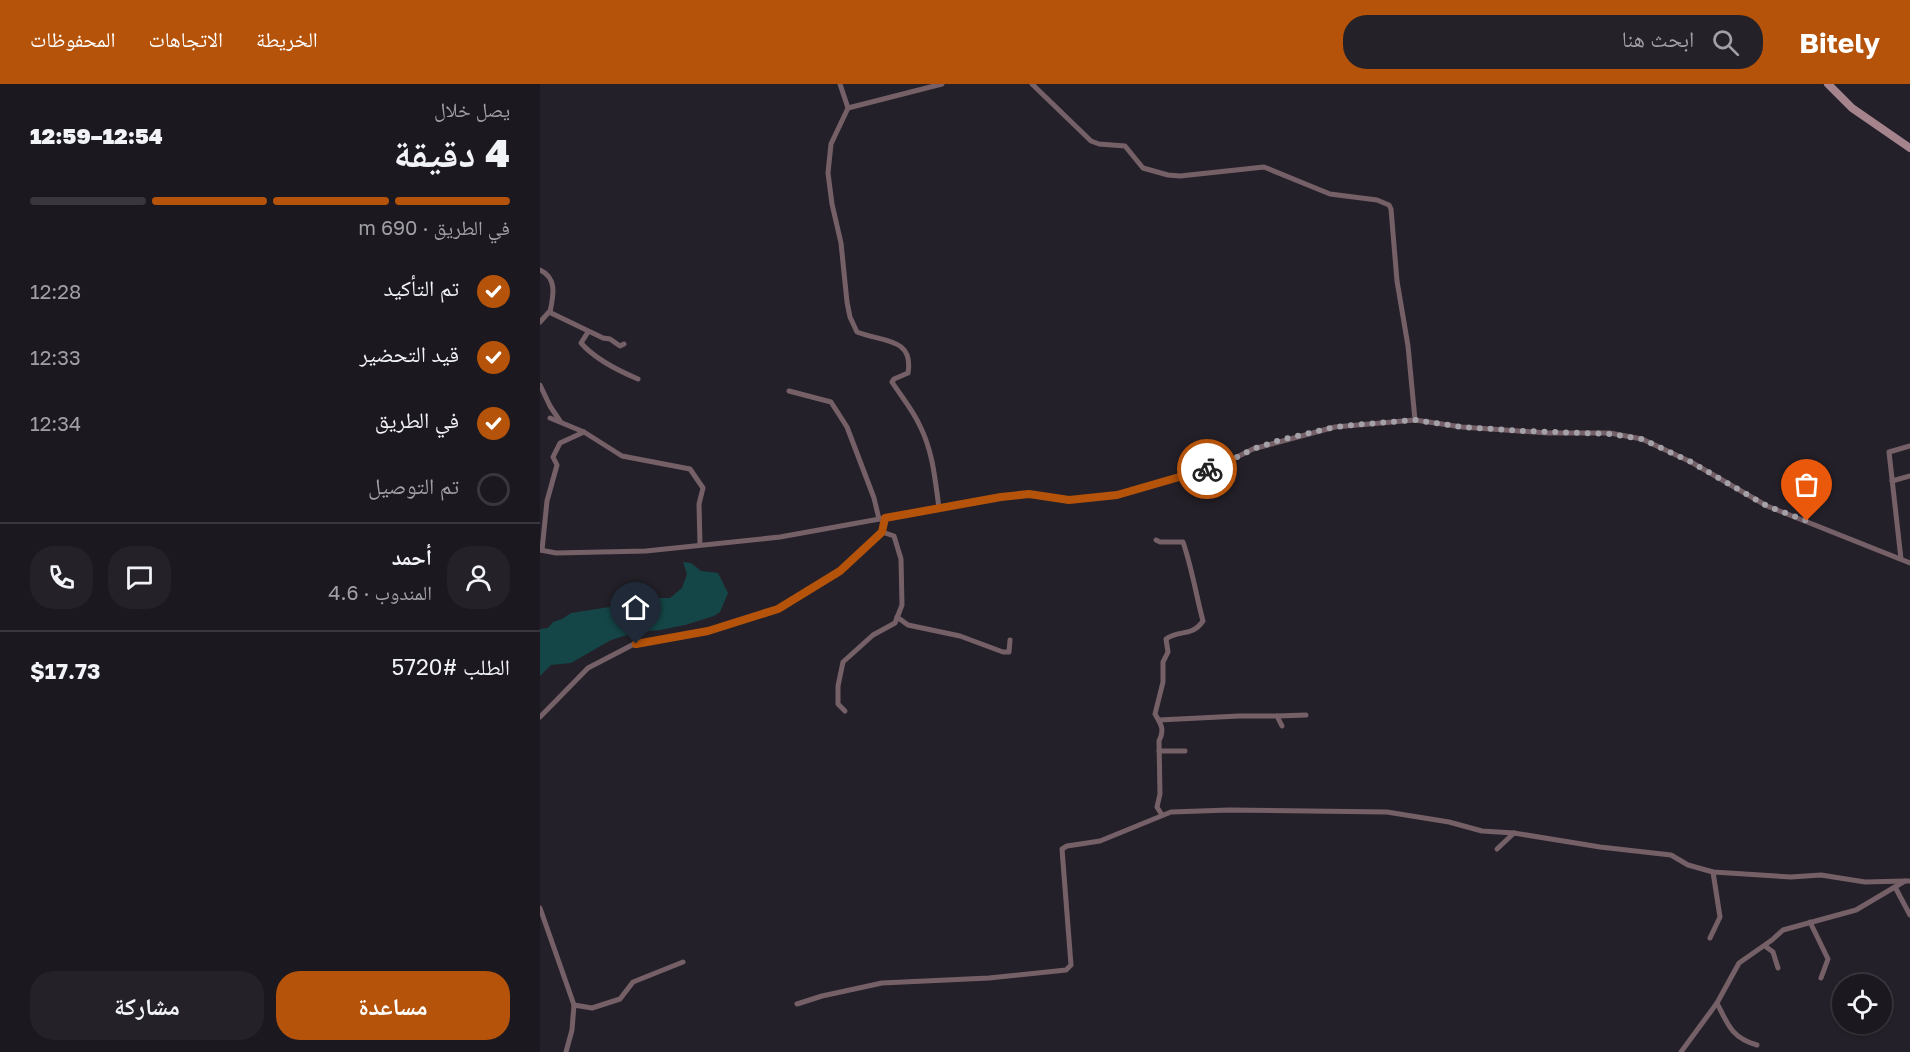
<!DOCTYPE html>
<html lang="ar">
<head>
<meta charset="utf-8">
<style>
  :root { --surface:#1b181f; --page:#242128; --text:#f1f3f6; --muted:#a0a0a4; --line:#39373d; --accent:#b45309 }
  body { margin:0; font-family:"Golos Text","Noto Naskh Arabic",sans-serif; background:var(--page); color:var(--text); direction:rtl; height:100vh; display:flex; flex-direction:column; font-size:22px; white-space:nowrap }
  * { box-sizing:border-box; margin:0 }
  p { font-size:20px; color:var(--muted) }
  .icon { flex:none; width:33px; height:33px; fill:none; stroke:currentColor; stroke-width:2; stroke-linecap:round; stroke-linejoin:round }
  .map { position:relative; flex:1; overflow:hidden; direction:ltr }
  .sheet { display:flex; flex-direction:column; background:var(--surface); width:540px }
  .sheet>* { flex:none }
  .buttons { position:absolute; left:1292px; top:890px; display:grid; gap:12px }
  .buttons a { display:grid; place-items:center; width:60px; height:60px; border-radius:50%; background:var(--surface); box-shadow:0 2px 4px #0004,0 0 0 2px var(--line); font-size:30px }
  .pin { position:absolute; display:grid; place-items:center; width:51px; height:51px; color:#fff; margin:-62px -26px; border-radius:50% 50% 50% 0; rotate:-45deg; box-shadow:0 0 6px #0007 }
  .pin .icon { rotate:45deg }
  .courier { position:absolute; display:grid; place-items:center; width:60px; height:60px; margin:-30px; border:4px solid #b45309; border-radius:50%; background:#fff; color:#222; box-shadow:0 2px 8px #0007 }
  .summary em { font-style:normal; font-weight:800 }
  .summary div { display:flex; flex-direction:column-reverse }
  .summary { display:flex; align-items:center; justify-content:space-between; height:102px; padding:0 30px }
  h1 { font-size:39px; font-weight:800; line-height:45px }
  .bar { display:grid; grid-template-columns:repeat(4,1fr); gap:9px 6px; align-content:center; height:72px; padding:0 30px }
  .bar i { height:8px; border-radius:4px; background:var(--line) }
  .bar .on { background:var(--accent) }
  .bar p { grid-column:span 4 }
  .line { display:flex; align-items:center; gap:15px; padding:0 30px; border-top:2px solid var(--line) }
  .line div { flex:1 }
  .round { display:grid; place-items:center; flex:none; width:63px; height:63px; border-radius:24px; background:var(--page) }
  ol { padding:0 30px; list-style:none }
  li { display:flex; align-items:center; gap:18px; height:66px }
  li p { margin-inline-start:auto }
  li .icon { padding:6px; border-radius:50%; background:var(--accent); color:#fff; stroke-width:4 }
  li:last-child { color:var(--muted) }
  li i { width:33px; height:33px; border:3px solid var(--line); border-radius:50% }
  .button { display:flex; gap:12px; margin-top:auto; padding:12px 30px }
  .button a { flex:1; height:69px; border-radius:24px; background:var(--accent); color:#fff; font-size:24px; font-weight:800; line-height:69px; text-align:center }
  .button a+a { background:var(--page); color:var(--text) }
  header { display:flex; align-items:center; gap:36px; box-sizing:border-box; height:84px; padding:0 30px; background:var(--accent); color:#fff }
  header strong { font-size:28px }
  nav { display:flex; gap:33px; margin-inline-start:auto; font-size:21px }
  .search { width:420px; height:54px; background:var(--page); display:flex; align-items:center; gap:15px; box-sizing:border-box; padding:0 21px; border-radius:24px; color:var(--muted); font-size:22px }
  main { display:flex; flex:1; min-height:0 }
  .map>svg:first-child { display:block }
  .water { fill:#154647 }
  .lines { fill:none; stroke-linecap:round; stroke-linejoin:round }
  .street { stroke:#756067; stroke-width:5 }
  .secondary { stroke:#a5848e; stroke-width:8 }
  .done { stroke:#a4a1a8; stroke-width:6; stroke-dasharray:0 10.8 }
  .route { stroke:#b45309; stroke-width:8 }
</style>
</head>
<body>
<header>
<strong>Bitely</strong>
<div class="search"><svg class="icon" aria-label="search" viewBox="0 0 24 24"><circle cx="10" cy="10" r="6"/><path d="M15 15l6 6"/></svg>ابحث هنا</div>
<nav><a>الخريطة</a><a>الاتجاهات</a><a>المحفوظات</a></nav>
</header>
<main>
<div class="map">
<svg width="1370" height="968" viewBox="0 0 1370 968">
  <rect width="100%" height="100%" fill="#242029"/>
  <polygon class="water" points="143,478 151,479 161,487 178,489 188,509 180,528 174,532 145,541 120,546 97,548 71,556 31,579 11,581 0,592 0,545 8,544 13,538 22,535 31,529 76,522 89,516 99,516 107,519 118,514 130,514 142,504 147,490"/>
  <g class="lines">
    <g class="street">
      <path d="M300 0 308 24 291 60 288 89 292 120 301 159 307 218 310 233 317 248C342 258 374 253 368 289L354 295 352 298C361 312 373 326 380 342 393 368 395 395 399 424"/>
      <polyline points="492,0 551,57 559,60 585,62 603,84 628,91 640,92 724,83 790,110 837,116 849,121 851,125 857,197 868,262 875,336"/>
      <polyline points="308,24 402,0"/>
      <path d="M0 186C18 194 13 213 10 228"/>
      <polyline points="0,238 9,228 63,254 70,255 80,262 84,260"/>
      <path d="M48 248 41 259C55 275 79 287 98 295"/>
      <polyline points="0,301 10,322 20,337"/>
      <polyline points="249,307 291,318 307,343 334,414 339,435"/>
      <polyline points="44,348 82,372 150,385 163,404 159,420 160,461"/>
      <polyline points="1352,397 1370,392"/>
      <path d="M616 456 620 458H643C652 484 656 511 663 537 651 554 639 545 626 555L628 568 623 578V598L615 630C621 640 625 646 619 657L620 710 617 723 622 731"/>
      <polyline points="0,466 16,469 106,467 240,453 461,413 489,410 529,416 577,411 655,389 695,374 713,365 795,343 875,336 922,343 1008,349 1070,349 1102,355 1151,378 1227,422 1370,479"/>
      <polyline points="2,466 7,417 17,381 13,373 20,359 44,348 10,334"/>
      <polyline points="1361,475 1349,368 1370,362"/>
      <polyline points="357,533 368,541 420,552 463,568 469,568 470,556"/>
      <polyline points="305,627 298,620 298,602 303,578 333,551 355,539 362,521 361,475 354,452 342,448"/>
      <polyline points="737,632 766,631"/>
      <polyline points="0,633 48,584 96,559 168,547 239,525 300,487 342,448 345,434"/>
      <polyline points="619,636 699,632 737,632 742,642"/>
      <polyline points="619,667 645,667"/>
      <polyline points="957,765 974,749"/>
      <polyline points="1355,803 1370,831"/>
      <polyline points="0,824 34,921 32,946 26,968"/>
      <polyline points="1270,838 1288,875 1281,894"/>
      <polyline points="1170,854 1180,833 1173,788"/>
      <polyline points="1225,862 1233,868 1238,884"/>
      <path d="M1177 919C1188 941 1192 954 1217 961"/>
      <polyline points="257,920 282,912 342,899 449,894 526,886 531,881 522,765 527,762 560,757 631,728 689,726 847,728 909,738 942,747 974,749 1060,763 1131,771 1148,781 1173,788 1251,793 1281,791 1325,798 1365,797"/>
      <polyline points="34,921 52,924 80,915 93,898 143,878"/>
      <polyline points="1141,968 1177,919 1199,879 1232,856 1243,846 1316,826 1365,797 1370,797"/>
    </g>
    <polyline class="secondary" points="1288,0 1312,24 1370,64"/>
  </g>
  <g class="lines">
    <polyline class="done" points="667,385 695,374 713,365 740,356 795,343 814,341 875,336 922,343 984,347 1070,350 1102,355 1151,378 1227,422 1267,437"/>
    <polyline class="route" points="96,560 168,547 238,525 300,487 342,448 345,434 461,413 489,410 529,416 577,411 667,385"/>
  </g>
</svg>
<div class="buttons">
<a><svg class="icon" aria-label="locate" viewBox="0 0 24 24"><circle cx="12" cy="12" r="6"/><path d="M12 2v4M12 18v4M2 12h4M18 12h4"/></svg></a>
</div>
<div class="pin" style="left:1267px;top:437px;background:#ea580c"><svg class="icon" aria-label="bag" viewBox="0 0 24 24"><path d="M5 8h14l-1 12H6zM9 8a3 3 0 0 1 6 0"/></svg></div>
<div class="pin" style="left:96px;top:560px;background:#1f2937"><svg class="icon" aria-label="home" viewBox="0 0 24 24"><path d="M3 11l9-7 9 7M6 9v11h12V9"/></svg></div>
<div class="courier" style="left:667px;top:385px"><svg class="icon" aria-label="bike" viewBox="0 0 24 24"><circle cx="6" cy="16" r="4"/><circle cx="18" cy="16" r="4"/><path d="M6 16l4-8h5l3 8M10 8l3 8H6M13 5h3"/></svg></div>
</div>
<section class="sheet">
<div class="summary"><div><h1>4 دقيقة</h1><p>يصل خلال</p></div><em>12:54–12:59</em></div>
<div class="bar"><i class="on"></i><i class="on"></i><i class="on"></i><i></i><p>في الطريق · 690 m</p></div>
<ol>
<li><svg class="icon" aria-label="check" viewBox="0 0 24 24"><path d="M5 12l5 5 9-10"/></svg>تم التأكيد<p>12:28</p></li>
<li><svg class="icon" aria-label="check" viewBox="0 0 24 24"><path d="M5 12l5 5 9-10"/></svg>قيد التحضير<p>12:33</p></li>
<li><svg class="icon" aria-label="check" viewBox="0 0 24 24"><path d="M5 12l5 5 9-10"/></svg>في الطريق<p>12:34</p></li>
<li><i></i>تم التوصيل</li>
</ol>
<div class="line" style="height:108px"><a class="round"><svg class="icon" aria-label="person" viewBox="0 0 24 24"><circle cx="12" cy="8" r="4"/><path d="M4 21q1-7 8-7t8 7"/></svg></a><div><b>أحمد</b><p>المندوب · 4.6</p></div><a class="round"><svg class="icon" aria-label="chat" viewBox="0 0 24 24"><path d="M4 5h16v11H9l-5 4z"/></svg></a><a class="round"><svg class="icon" aria-label="phone" viewBox="0 0 24 24"><path d="M5 4h4l2 5-3 2q2 4 5 5l2-3 5 2v4C11 20 4 13 5 4z"/></svg></a></div>
<div class="line" style="height:78px"><div>الطلب #5720</div><b>$17.73</b></div>
<div class="button"><a>مساعدة</a><a>مشاركة</a></div>
</section>
</main>
</body>
</html>
